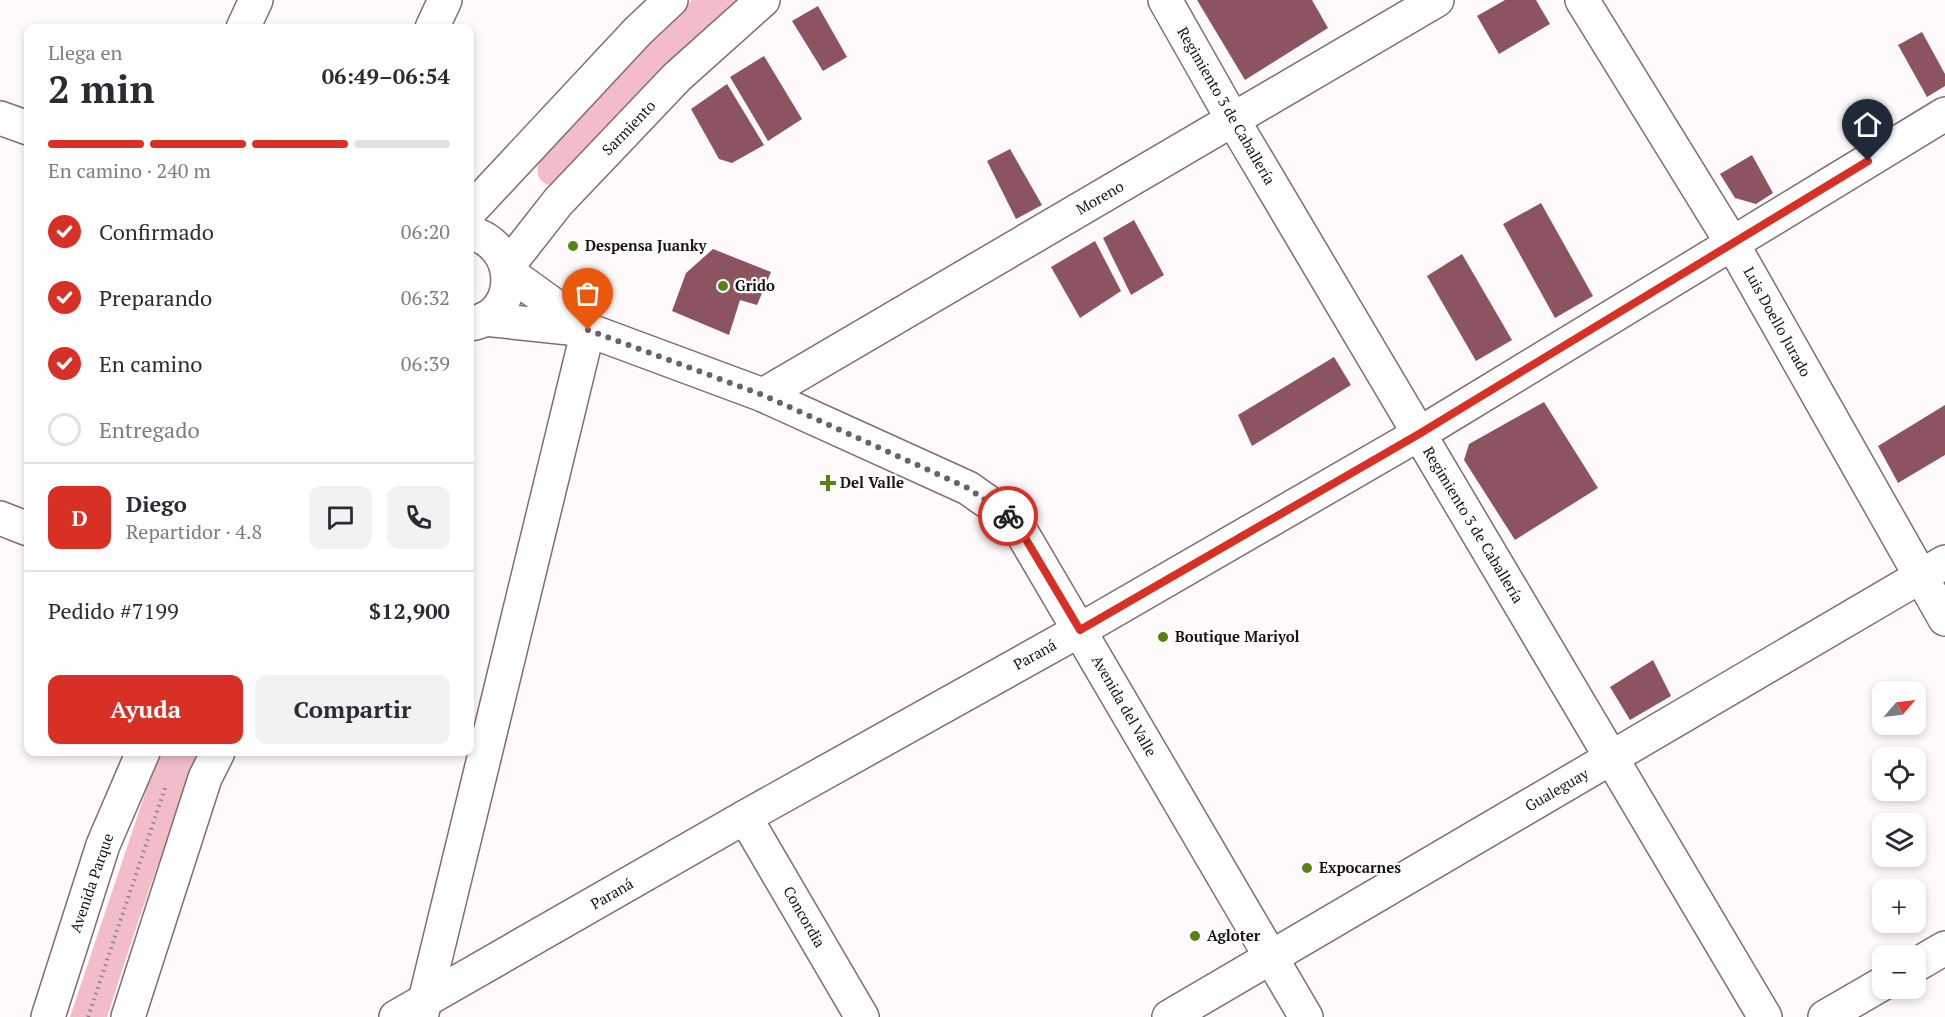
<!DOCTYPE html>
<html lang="es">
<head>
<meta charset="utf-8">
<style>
  :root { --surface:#fff; --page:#f2f2f3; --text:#2b2b33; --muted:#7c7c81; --line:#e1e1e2; --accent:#d93025 }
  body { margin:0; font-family:"PT Serif",serif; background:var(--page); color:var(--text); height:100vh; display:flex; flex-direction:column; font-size:22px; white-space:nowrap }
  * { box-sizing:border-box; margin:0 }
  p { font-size:20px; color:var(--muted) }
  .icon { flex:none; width:33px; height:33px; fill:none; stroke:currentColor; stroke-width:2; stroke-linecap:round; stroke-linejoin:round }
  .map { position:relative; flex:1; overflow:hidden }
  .drawer { position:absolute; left:24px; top:24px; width:450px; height:732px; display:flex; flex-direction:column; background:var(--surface); border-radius:12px; box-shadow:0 3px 9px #0003 }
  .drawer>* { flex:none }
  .needle { width:39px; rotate:62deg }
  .fabs { position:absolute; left:1872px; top:681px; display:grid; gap:12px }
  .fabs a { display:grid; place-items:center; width:54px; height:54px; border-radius:12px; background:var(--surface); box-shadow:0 3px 9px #0003; font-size:30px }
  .pin { position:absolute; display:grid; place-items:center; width:51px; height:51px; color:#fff; margin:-62px -26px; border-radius:50% 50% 50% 0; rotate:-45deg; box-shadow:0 0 6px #0007 }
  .pin .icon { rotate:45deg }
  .courier { position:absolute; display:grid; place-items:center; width:60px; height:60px; margin:-30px; border:4px solid #d93025; border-radius:50%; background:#fff; color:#222; box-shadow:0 2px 8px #0007 }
  .headline em { font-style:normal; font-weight:600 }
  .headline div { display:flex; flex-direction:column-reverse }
  .headline { display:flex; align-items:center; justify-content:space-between; height:102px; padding:0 24px }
  h1 { font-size:39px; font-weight:600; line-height:45px }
  .bar { display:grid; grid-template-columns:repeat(4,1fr); gap:9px 6px; align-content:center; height:72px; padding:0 24px }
  .bar i { height:8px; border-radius:4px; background:var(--line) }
  .bar .active { background:var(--accent) }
  .bar p { grid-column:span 4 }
  .line { display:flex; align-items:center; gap:15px; padding:0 24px; border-top:2px solid var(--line) }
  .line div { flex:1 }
  .round { display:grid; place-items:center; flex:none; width:63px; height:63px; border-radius:12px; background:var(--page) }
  ol { padding:0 24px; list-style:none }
  li { display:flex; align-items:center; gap:18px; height:66px }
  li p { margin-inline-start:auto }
  li .icon { padding:6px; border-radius:50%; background:var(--accent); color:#fff; stroke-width:4 }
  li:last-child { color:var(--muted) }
  li i { width:33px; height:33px; border:3px solid var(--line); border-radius:50% }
  .action { display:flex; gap:12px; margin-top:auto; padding:12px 24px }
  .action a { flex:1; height:69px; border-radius:12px; background:var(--accent); color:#fff; font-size:24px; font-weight:600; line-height:69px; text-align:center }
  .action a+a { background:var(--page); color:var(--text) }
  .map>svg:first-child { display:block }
  .green { fill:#f2bdc8 }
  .building { fill:#8c5461 }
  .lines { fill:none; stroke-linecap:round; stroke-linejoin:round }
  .minor-casing { stroke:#816c70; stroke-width:36 }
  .secondary-casing { stroke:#816c70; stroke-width:36 }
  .path { stroke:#8a8485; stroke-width:4; stroke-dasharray:1.5 4.5; stroke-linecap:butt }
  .minor { stroke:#fff; stroke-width:33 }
  .secondary { stroke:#fff; stroke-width:33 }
  .done { stroke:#6a6364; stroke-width:6; stroke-dasharray:0 10.8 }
  .route { stroke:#d93025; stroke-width:8 }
  .poi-dot { fill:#568312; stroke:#fff; stroke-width:2 }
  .labels { text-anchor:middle; stroke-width:4.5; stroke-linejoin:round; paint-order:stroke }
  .street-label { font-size:15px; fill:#1a1213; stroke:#fff }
  .poi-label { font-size:15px; font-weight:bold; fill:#1a1213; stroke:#fff; text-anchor:start }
</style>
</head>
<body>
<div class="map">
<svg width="1945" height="1017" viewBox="0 0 1945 1017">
  <rect width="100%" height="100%" fill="#fef9fa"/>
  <g class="green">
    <path d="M692 0H742L555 187C537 183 535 174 540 158L649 40Z"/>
    <path d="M161 752H204C164 837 136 928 107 1017H70L154 767Z"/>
  </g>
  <g class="building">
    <polygon points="1197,0 1312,0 1328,28 1245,80"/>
    <polygon points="1505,0 1536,0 1550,24 1499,54 1477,16"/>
    <polygon points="818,6 847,57 823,71 792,21"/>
    <polygon points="1922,32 1945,74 1945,86 1927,97 1898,45"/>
    <polygon points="764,56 802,119 768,141 730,77"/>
    <polygon points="727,84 764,145 732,163 719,159 691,109"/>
    <polygon points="1010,149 1042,205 1016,219 987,161"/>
    <polygon points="1752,155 1773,193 1756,204 1735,198 1720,174"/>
    <polygon points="1541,203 1593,296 1555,318 1503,224"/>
    <polygon points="1134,220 1164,275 1131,295 1103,238"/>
    <polygon points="1095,241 1121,291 1080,318 1051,267"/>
    <polygon points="713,249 771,272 757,305 740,300 729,335 672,311 686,273"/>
    <polygon points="1462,254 1512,340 1476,361 1427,276"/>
    <polygon points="1334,357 1351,385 1252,446 1238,415"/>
    <polygon points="1544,402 1598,488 1515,540 1464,460 1469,444"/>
    <polygon points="1945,405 1945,455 1898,483 1878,446"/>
    <polygon points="1653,660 1671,696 1630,720 1610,687"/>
  </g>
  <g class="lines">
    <defs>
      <g id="minor">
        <polyline points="1165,0 1233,120 1765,1017"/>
        <polyline points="1582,0 1732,243 1945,619"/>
        <polyline points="243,28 256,0"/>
        <polyline points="432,28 445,0"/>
        <polyline points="763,395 1437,0"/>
        <polyline points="0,518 28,529"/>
        <polyline points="745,817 862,1017"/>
        <polyline points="1916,965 1945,948"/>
        <polyline points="422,1013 588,330"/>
        <polyline points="396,1017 745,817 1080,630 1419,434 1945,114"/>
        <polyline points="1169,1017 1945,562"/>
        <polyline points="1825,1017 1882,984"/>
      </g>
      <g id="secondary">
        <polyline points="0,118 28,128"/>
        <polyline points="470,211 638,31 671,0"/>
        <path d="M470 233C520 244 521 316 470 324"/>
        <polyline points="507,267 558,202 677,77 763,0"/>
        <polyline points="508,272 587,329"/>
        <polyline points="484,319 588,330 763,395 968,488 1015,521 1306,1017"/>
        <polyline points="48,1017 103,845 143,752"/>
        <polyline points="128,1017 205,778 218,752"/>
      </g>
    </defs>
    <use href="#minor" class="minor-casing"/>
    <use href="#secondary" class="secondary-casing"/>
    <polyline class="path" points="88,1017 165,788"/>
    <use href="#minor" class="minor"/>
    <use href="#secondary" class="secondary"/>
  </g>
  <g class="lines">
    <polyline class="done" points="588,330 763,395 968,488 1008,516"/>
    <polyline class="route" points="1008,516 1015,521 1080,630 1419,434 1868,161"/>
  </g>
  <g class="poi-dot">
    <circle cx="573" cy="246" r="6"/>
    <circle cx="723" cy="286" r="6"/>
    <path d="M825 474h6v6h6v6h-6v6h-6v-6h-6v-6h6z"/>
    <circle cx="1163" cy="637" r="6"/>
    <circle cx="1307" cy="868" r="6"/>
    <circle cx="1195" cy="936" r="6"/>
  </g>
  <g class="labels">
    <g class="street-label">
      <text transform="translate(1226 106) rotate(60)" y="5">Regimiento 3 de Caballería</text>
      <text transform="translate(629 128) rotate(-46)" y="5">Sarmiento</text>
      <text transform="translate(1100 198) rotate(-30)" y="5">Moreno</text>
      <text transform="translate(1777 322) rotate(61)" y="5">Luis Doello Jurado</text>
      <text transform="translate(1473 525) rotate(59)" y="5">Regimiento 3 de Caballería</text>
      <text transform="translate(1035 655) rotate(-29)" y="5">Paraná</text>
      <text transform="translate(1124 706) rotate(60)" y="5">Avenida del Valle</text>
      <text transform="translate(1557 790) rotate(-30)" y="5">Gualeguay</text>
      <text transform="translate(92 883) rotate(-71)" y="5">Avenida Parque</text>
      <text transform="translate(612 894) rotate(-30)" y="5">Paraná</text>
      <text transform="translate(804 917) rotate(60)" y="5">Concordia</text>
    </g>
    <g class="poi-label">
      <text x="585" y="251">Despensa Juanky</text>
      <text x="735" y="291">Grido</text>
      <text x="840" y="488">Del Valle</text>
      <text x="1175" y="642">Boutique Mariyol</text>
      <text x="1319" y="873">Expocarnes</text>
      <text x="1207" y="941">Agloter</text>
    </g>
  </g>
</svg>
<div class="fabs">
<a><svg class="needle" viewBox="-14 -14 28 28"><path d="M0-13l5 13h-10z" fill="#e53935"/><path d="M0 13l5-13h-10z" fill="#7c7c81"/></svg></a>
<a><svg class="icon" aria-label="locate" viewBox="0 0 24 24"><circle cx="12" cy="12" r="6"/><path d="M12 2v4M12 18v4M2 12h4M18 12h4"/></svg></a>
<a><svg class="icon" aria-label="layers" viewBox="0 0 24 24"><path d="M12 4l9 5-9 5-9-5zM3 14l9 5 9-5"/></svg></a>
<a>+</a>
<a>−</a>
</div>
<div class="pin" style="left:588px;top:330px;background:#ea580c"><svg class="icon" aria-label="bag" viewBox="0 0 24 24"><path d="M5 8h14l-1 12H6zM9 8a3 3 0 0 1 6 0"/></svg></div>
<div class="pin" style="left:1868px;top:161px;background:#1f2937"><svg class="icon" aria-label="home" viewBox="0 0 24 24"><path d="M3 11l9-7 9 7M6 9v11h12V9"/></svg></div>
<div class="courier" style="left:1008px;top:516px"><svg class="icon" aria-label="bike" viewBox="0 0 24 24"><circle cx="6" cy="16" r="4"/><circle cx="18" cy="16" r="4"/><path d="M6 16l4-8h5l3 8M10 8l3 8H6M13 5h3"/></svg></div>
<section class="drawer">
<div class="headline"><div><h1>2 min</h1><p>Llega en</p></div><em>06:49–06:54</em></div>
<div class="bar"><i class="active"></i><i class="active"></i><i class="active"></i><i></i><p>En camino · 240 m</p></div>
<ol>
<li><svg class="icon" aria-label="check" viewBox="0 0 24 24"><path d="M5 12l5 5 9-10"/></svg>Confirmado<p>06:20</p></li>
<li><svg class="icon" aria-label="check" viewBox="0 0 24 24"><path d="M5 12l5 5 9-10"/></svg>Preparando<p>06:32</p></li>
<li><svg class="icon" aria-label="check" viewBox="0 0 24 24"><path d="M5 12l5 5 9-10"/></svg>En camino<p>06:39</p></li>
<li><i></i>Entregado</li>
</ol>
<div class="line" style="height:108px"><b class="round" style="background:var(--accent);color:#fff">D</b><div><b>Diego</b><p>Repartidor · 4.8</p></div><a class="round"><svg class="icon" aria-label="chat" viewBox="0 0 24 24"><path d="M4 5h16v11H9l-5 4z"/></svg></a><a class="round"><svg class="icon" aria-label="phone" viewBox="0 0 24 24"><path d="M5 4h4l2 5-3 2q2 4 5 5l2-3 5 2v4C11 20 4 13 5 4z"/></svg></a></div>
<div class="line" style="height:78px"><div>Pedido #7199</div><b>$12,900</b></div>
<div class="action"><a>Ayuda</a><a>Compartir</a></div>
</section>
</div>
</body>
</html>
